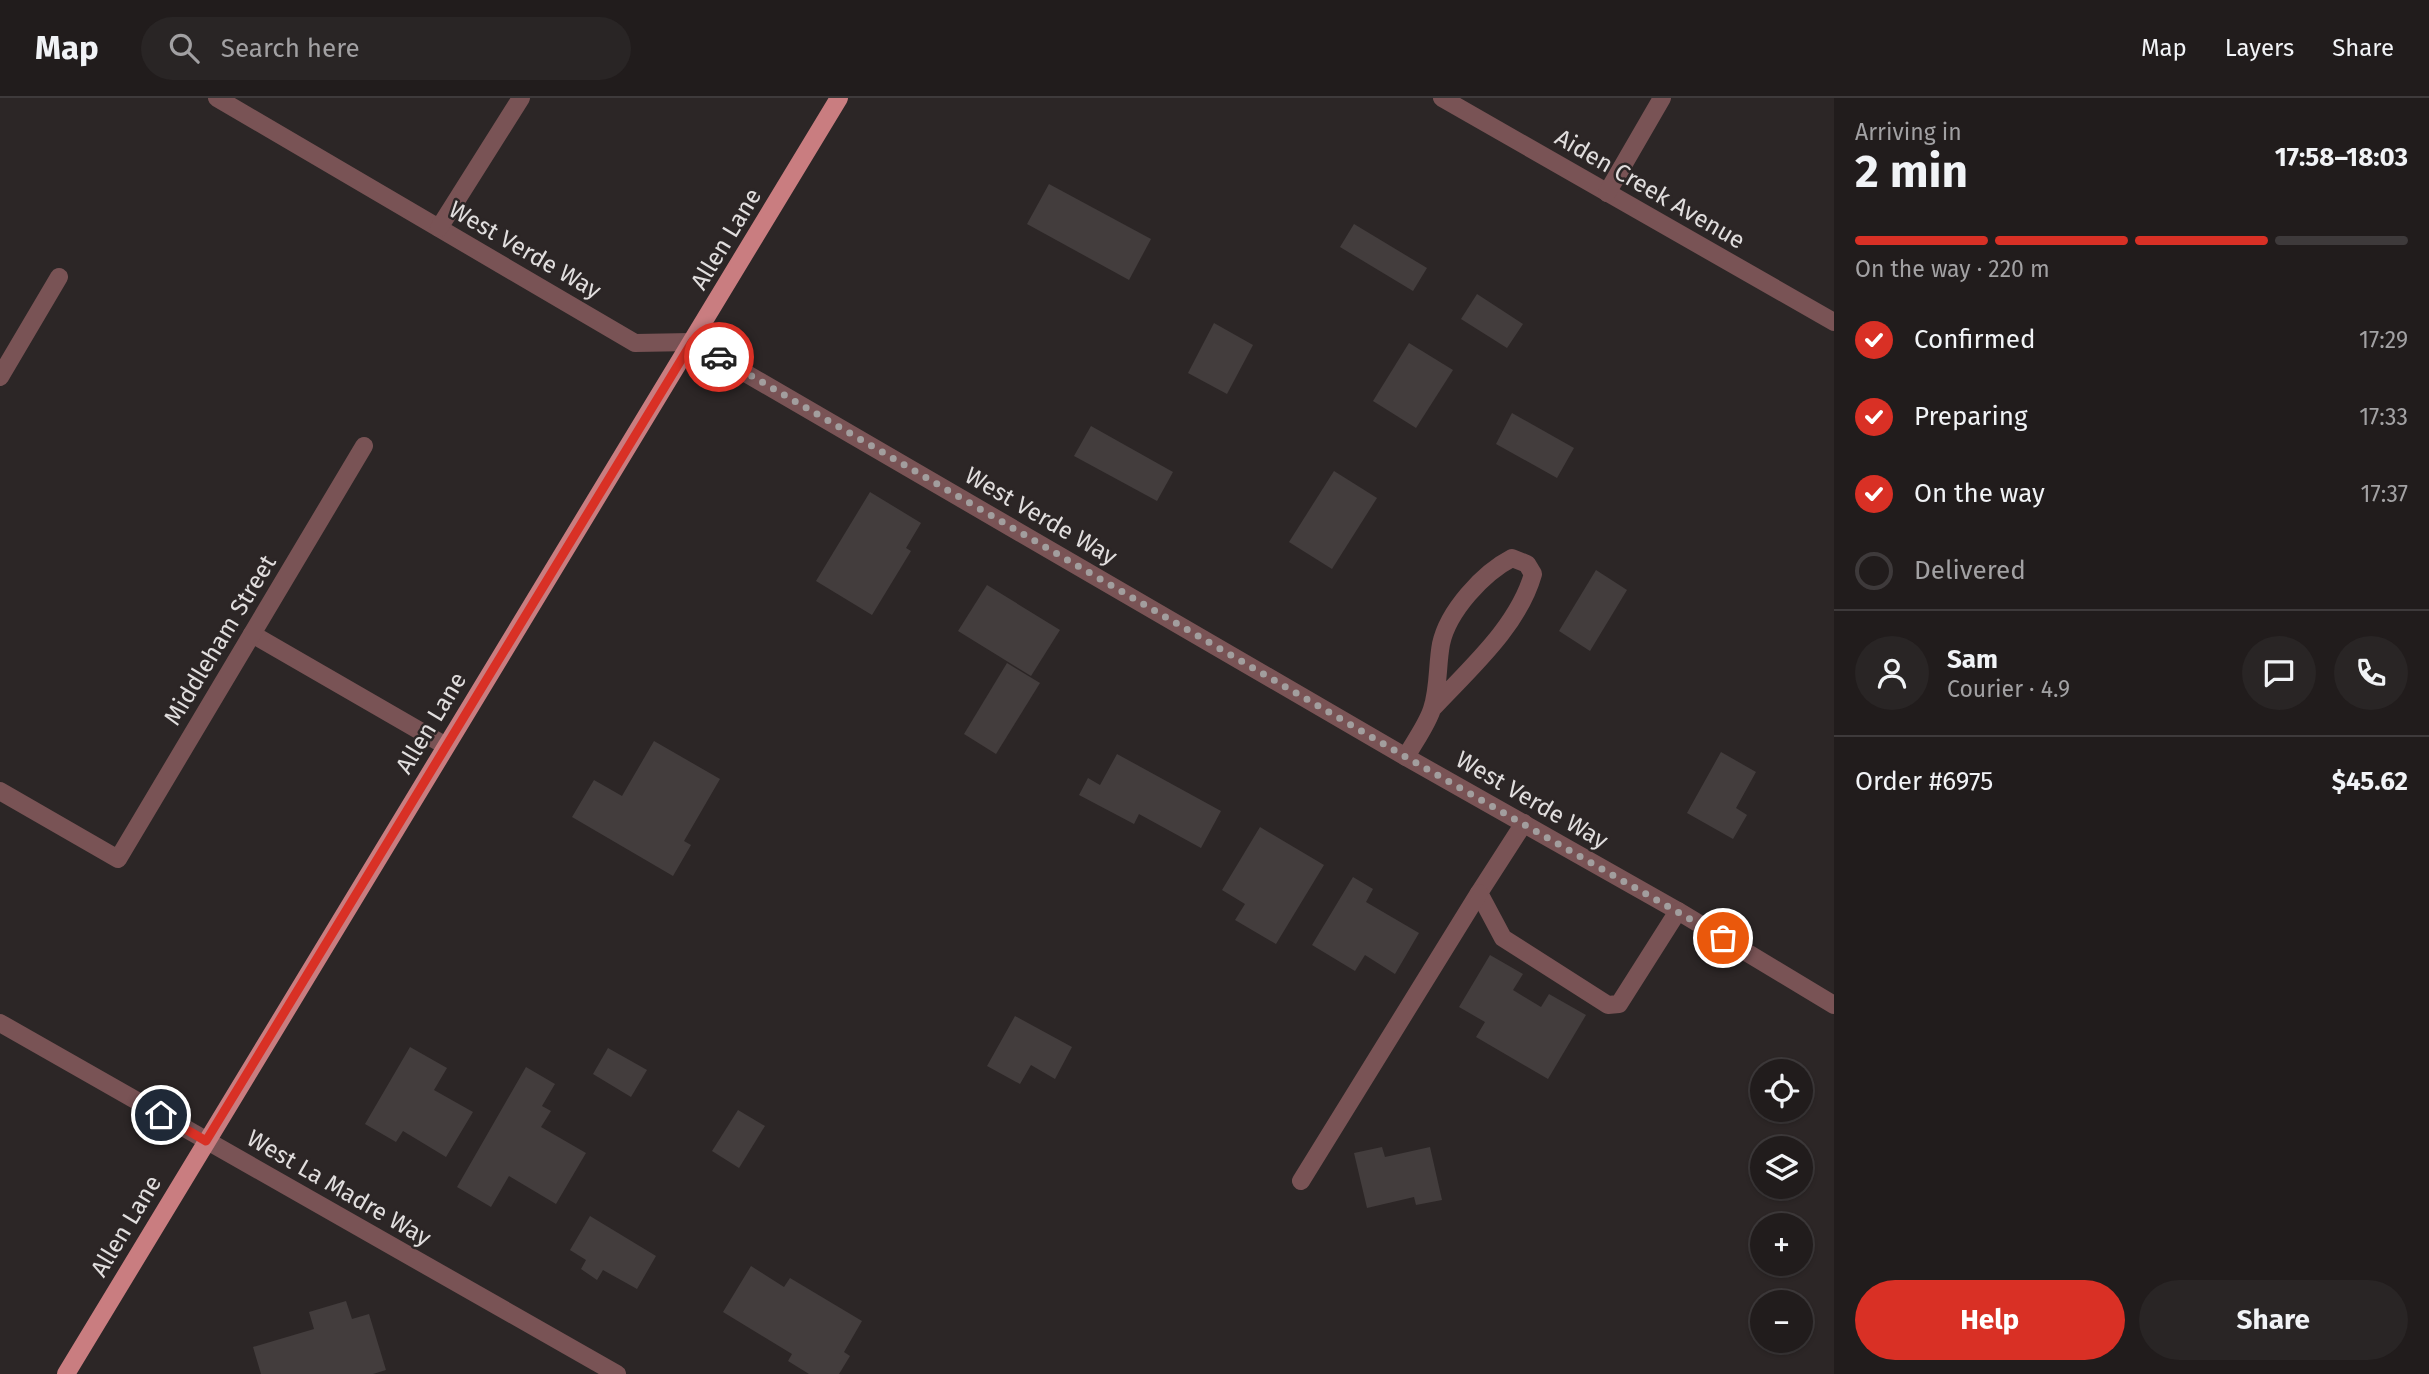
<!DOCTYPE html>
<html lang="en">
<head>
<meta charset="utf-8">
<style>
  :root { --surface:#211c1c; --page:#292525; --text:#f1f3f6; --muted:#a2a1a3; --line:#3e3a3b; --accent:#d93025 }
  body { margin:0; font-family:"Fira Sans",sans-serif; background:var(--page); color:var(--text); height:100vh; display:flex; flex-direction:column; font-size:26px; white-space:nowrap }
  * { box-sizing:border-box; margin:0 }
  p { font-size:23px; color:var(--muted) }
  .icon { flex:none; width:38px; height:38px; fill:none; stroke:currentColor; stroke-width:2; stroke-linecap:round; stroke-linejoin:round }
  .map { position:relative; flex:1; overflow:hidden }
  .panel { display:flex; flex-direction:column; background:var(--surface); width:595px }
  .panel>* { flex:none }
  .buttons { position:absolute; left:1750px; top:961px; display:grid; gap:14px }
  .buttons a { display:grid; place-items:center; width:63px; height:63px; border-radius:50%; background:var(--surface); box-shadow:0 2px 5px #0004,0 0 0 2px var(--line); font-size:35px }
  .pin { position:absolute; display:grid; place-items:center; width:60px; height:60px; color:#fff; margin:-30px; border:4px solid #fff; border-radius:50%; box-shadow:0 2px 7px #0007 }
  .courier { position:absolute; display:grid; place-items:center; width:70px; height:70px; margin:-35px; border:5px solid #d93025; border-radius:50%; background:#fff; color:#222; box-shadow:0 2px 9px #0007 }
  .summary em { font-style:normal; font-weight:700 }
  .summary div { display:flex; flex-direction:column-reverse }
  .summary { display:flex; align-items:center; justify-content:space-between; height:119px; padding:0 21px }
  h1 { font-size:46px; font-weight:700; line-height:52px }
  .bar { display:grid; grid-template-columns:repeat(4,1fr); gap:10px 7px; align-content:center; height:84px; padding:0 21px }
  .bar i { height:9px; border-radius:5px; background:var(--line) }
  .bar .selected { background:var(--accent) }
  .bar p { grid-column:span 4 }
  .line { display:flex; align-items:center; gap:18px; padding:0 21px; border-top:2px solid var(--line) }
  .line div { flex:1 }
  .round { display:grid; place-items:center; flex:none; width:74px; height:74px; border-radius:37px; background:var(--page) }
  ol { padding:0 21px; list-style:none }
  li { display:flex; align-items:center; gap:21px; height:77px }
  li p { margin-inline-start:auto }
  li .icon { padding:7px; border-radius:50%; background:var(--accent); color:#fff; stroke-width:4 }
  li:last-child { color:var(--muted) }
  li i { width:38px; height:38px; border:4px solid var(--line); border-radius:50% }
  .button { display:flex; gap:14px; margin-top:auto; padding:14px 21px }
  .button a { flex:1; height:80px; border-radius:42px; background:var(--accent); color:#fff; font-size:28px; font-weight:700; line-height:80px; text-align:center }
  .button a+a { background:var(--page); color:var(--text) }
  header { display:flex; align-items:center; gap:42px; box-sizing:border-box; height:98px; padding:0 35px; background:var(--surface); border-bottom:2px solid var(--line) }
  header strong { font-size:33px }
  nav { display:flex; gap:38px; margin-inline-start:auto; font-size:24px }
  .search { width:490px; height:63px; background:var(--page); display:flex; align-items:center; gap:18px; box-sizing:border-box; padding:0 24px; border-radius:38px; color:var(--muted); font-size:26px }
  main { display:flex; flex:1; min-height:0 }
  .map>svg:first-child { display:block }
  .building { fill:#433d3d }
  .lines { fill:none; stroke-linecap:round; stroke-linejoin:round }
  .minor { stroke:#795355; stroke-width:18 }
  .major { stroke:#c97d80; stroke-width:18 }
  .done { stroke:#a29e9e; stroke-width:7; stroke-dasharray:0 12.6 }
  .route { stroke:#d93025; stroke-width:9 }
  .labels { text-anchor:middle; stroke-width:5; stroke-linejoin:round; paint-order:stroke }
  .street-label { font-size:24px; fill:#e1dede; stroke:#2c2626 }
</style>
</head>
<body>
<header>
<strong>Map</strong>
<div class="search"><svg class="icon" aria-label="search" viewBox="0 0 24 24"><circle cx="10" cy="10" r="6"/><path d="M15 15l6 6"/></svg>Search here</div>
<nav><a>Map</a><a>Layers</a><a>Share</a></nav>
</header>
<main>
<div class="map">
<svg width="1834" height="1276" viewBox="0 0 1834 1276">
  <rect width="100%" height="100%" fill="#2c2626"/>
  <g class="building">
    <polygon points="1049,86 1151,141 1129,182 1027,126"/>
    <polygon points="1354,126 1427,170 1413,193 1340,149"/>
    <polygon points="1477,196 1523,226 1507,250 1461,221"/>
    <polygon points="1214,225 1253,247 1227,296 1188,275"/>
    <polygon points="1409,245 1453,272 1416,330 1373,303"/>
    <polygon points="1512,315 1574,350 1557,380 1496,346"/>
    <polygon points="1091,328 1173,374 1157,403 1074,358"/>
    <polygon points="1334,373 1377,400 1332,471 1289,444"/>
    <polygon points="870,394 921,425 906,450 911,453 872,517 816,483"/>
    <polygon points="1596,472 1627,492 1590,553 1559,533"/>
    <polygon points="987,487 1060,532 1031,578 958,533"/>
    <polygon points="1007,565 1040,585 996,656 964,636"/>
    <polygon points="654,643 720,681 684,743 691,747 673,778 572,719 594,682 622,698"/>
    <polygon points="1721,654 1756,674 1736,710 1747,717 1733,741 1687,715"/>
    <polygon points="1117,656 1221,713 1201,750 1139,716 1134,726 1079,697 1088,680 1100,687"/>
    <polygon points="1260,729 1324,767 1276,846 1235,822 1245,806 1222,792"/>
    <polygon points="1353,779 1373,791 1366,804 1419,835 1395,876 1365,857 1355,873 1312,847"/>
    <polygon points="1490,857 1523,876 1513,892 1541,909 1549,896 1586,917 1548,981 1476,939 1485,924 1459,909"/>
    <polygon points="1015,918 1072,949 1055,981 1031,967 1020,986 987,968"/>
    <polygon points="410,949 447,970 434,992 473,1014 446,1059 403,1033 396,1044 365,1026"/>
    <polygon points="608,950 647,972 631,999 593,976"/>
    <polygon points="526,969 555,986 542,1008 551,1013 541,1029 586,1055 556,1106 509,1078 491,1109 457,1089"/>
    <polygon points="738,1012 765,1028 739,1070 712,1053"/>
    <polygon points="1382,1049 1385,1059 1430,1049 1442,1102 1416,1107 1414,1099 1367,1110 1354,1055"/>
    <polygon points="590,1118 656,1158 637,1191 603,1172 597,1182 581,1171 586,1162 570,1152"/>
    <polygon points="751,1168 784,1189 790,1180 862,1223 844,1254 850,1258 839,1276 809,1276 788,1263 792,1256 723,1214"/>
    <polygon points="346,1203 352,1221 369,1216 386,1272 373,1276 261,1276 253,1249 314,1231 309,1214"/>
  </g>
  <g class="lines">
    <g class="minor">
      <polyline points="217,0 635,245 692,244 1406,659 1678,813 1834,907"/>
      <polyline points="1442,0 1834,224"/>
      <polyline points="1607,95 1662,0"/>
      <polyline points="439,130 521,0"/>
      <polyline points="0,279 59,179"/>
      <polyline points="252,536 446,648"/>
      <path d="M1406 659C1414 644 1427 627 1432 611 1439 590 1437 567 1441 546 1448 513 1483 475 1512 460L1527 466 1533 476C1518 529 1469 571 1432 611"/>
      <polyline points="0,693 118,761 364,348"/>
      <polyline points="1524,725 1479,795 1503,840 1608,907 1619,906 1678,813"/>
      <polyline points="0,925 617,1276"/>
      <polyline points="1301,1083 1479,795"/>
    </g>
    <polyline class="major" points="66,1276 839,0"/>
  </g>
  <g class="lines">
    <polyline class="done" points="719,259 1406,659 1723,840"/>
    <polyline class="route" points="161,1017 206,1043 692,244 719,259"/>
  </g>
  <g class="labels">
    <g class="street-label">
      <text transform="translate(1650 91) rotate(30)" y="8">Aiden Creek Avenue</text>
      <text transform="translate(726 141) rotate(-59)" y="8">Allen Lane</text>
      <text transform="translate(525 152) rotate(30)" y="8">West Verde Way</text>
      <text transform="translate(1041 418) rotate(30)" y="8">West Verde Way</text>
      <text transform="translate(220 542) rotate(-59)" y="8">Middleham Street</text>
      <text transform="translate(431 625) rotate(-59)" y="8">Allen Lane</text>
      <text transform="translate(1532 702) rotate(30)" y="8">West Verde Way</text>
      <text transform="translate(339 1090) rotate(30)" y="8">West La Madre Way</text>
      <text transform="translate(126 1128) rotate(-59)" y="8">Allen Lane</text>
    </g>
  </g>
</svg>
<div class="buttons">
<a><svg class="icon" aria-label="locate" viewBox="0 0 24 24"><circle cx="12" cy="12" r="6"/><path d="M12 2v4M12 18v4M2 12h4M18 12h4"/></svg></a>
<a><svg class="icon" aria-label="layers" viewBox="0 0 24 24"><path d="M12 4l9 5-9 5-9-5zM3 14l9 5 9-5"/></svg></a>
<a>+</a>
<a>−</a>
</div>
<div class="pin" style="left:1723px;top:840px;background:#ea580c"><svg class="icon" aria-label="bag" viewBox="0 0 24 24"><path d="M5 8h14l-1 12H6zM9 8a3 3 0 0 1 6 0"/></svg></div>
<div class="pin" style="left:161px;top:1017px;background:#1f2937"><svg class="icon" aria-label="home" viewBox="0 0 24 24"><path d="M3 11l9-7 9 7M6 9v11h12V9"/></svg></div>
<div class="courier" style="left:719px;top:259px"><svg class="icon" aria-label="car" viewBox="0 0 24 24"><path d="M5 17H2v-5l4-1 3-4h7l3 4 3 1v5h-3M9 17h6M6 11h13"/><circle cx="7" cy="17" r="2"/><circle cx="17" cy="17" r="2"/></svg></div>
</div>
<section class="panel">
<div class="summary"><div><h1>2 min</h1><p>Arriving in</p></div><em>17:58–18:03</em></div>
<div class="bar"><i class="selected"></i><i class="selected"></i><i class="selected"></i><i></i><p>On the way · 220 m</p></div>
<ol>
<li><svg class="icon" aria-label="check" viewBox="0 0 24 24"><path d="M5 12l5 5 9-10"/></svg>Confirmed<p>17:29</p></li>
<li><svg class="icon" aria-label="check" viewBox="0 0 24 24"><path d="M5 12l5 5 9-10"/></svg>Preparing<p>17:33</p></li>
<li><svg class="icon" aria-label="check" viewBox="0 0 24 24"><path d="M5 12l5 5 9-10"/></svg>On the way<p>17:37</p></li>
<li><i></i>Delivered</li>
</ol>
<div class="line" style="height:126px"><a class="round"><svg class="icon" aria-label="person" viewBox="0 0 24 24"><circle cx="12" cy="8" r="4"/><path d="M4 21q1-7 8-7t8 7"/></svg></a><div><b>Sam</b><p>Courier · 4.9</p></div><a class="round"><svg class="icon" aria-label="chat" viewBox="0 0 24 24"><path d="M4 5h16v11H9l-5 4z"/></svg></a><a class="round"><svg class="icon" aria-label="phone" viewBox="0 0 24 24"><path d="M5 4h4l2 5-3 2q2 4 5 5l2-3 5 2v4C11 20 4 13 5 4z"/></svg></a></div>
<div class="line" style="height:91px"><div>Order #6975</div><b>$45.62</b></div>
<div class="button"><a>Help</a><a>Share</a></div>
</section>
</main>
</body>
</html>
